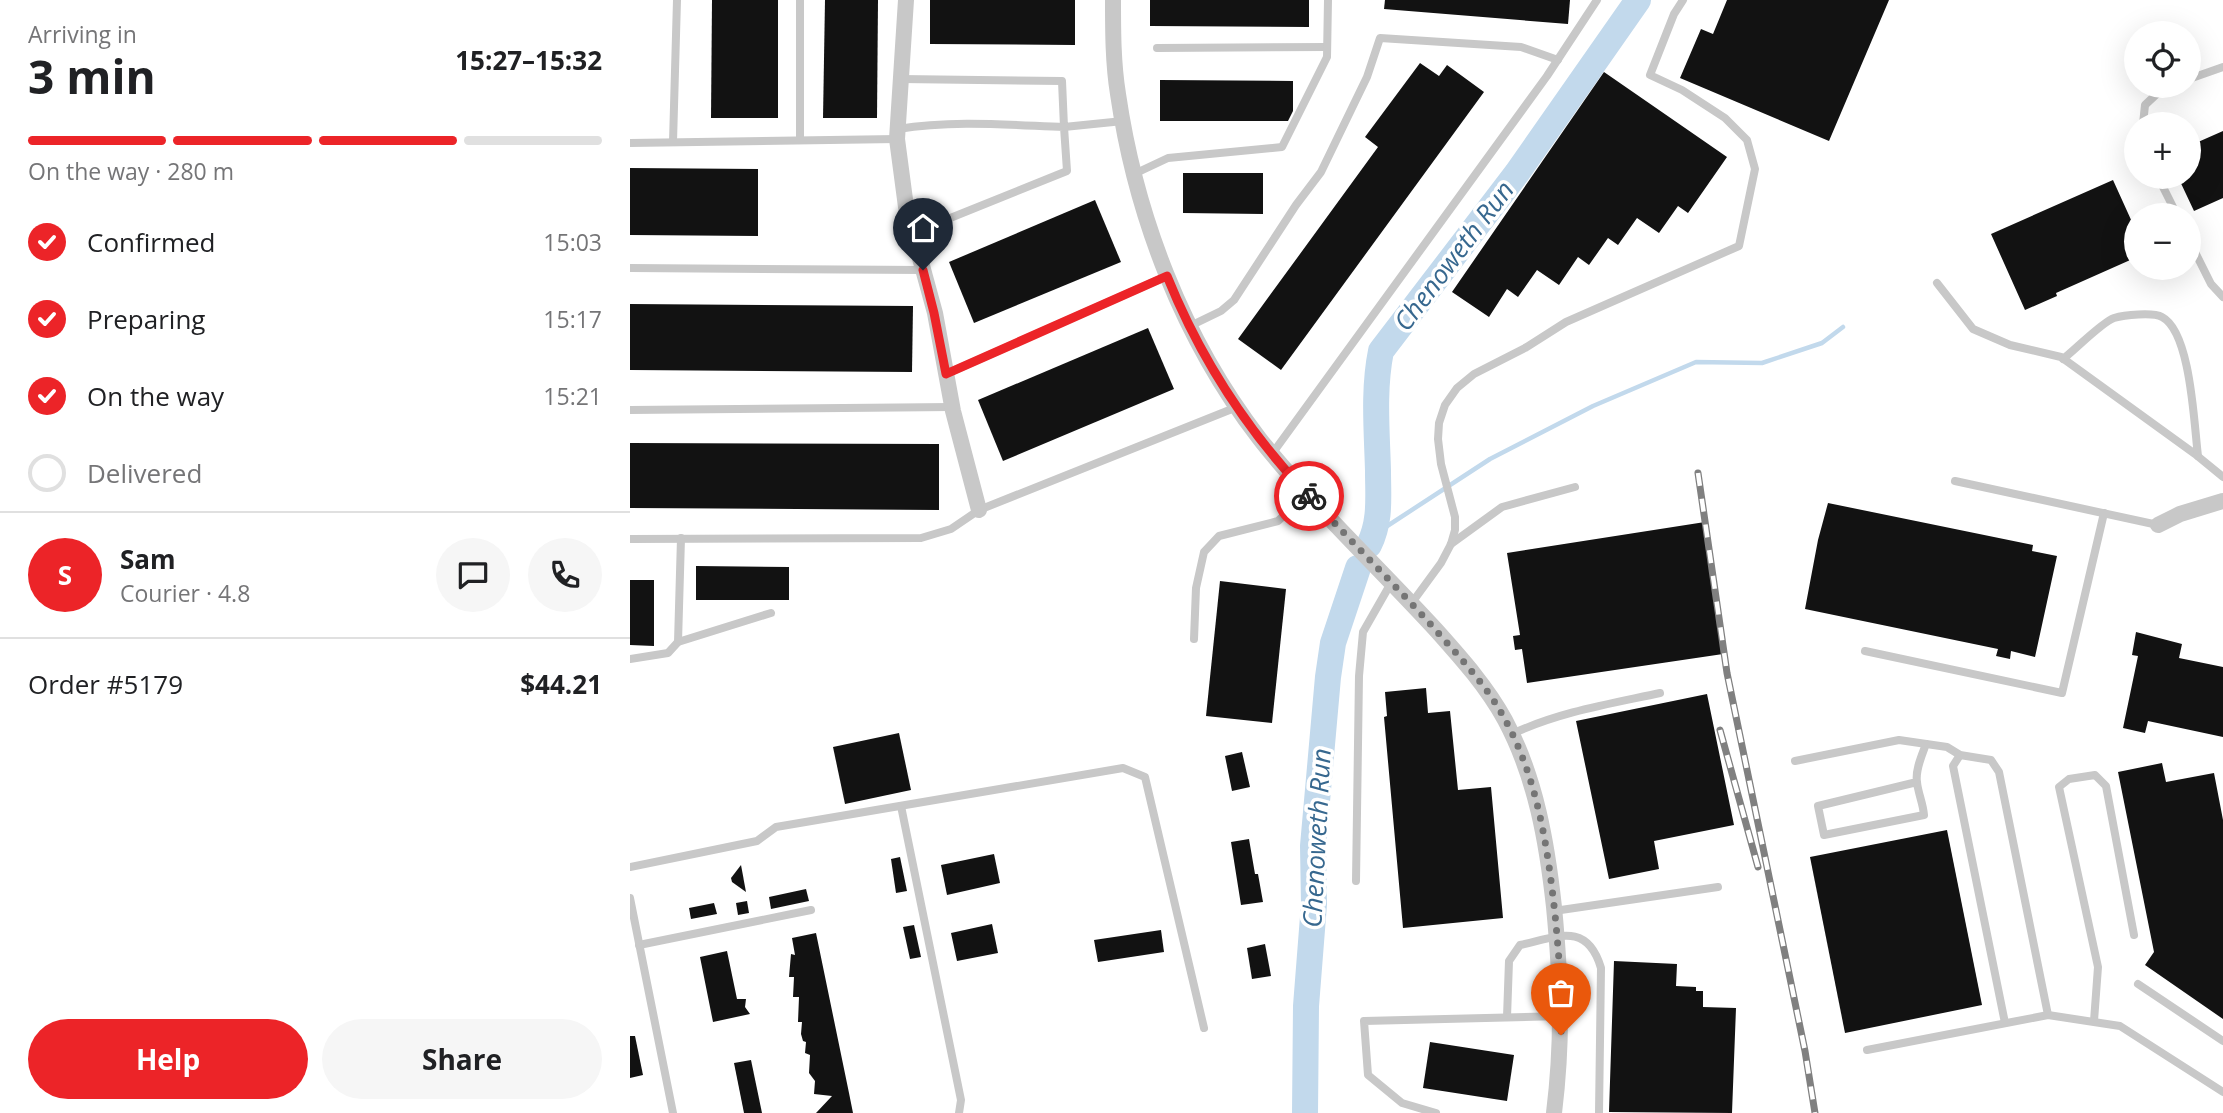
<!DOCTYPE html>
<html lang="en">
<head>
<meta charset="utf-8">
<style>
  :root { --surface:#fff; --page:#f6f6f6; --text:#202124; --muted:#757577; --line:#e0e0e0; --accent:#ec2428 }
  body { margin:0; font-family:"Open Sans",sans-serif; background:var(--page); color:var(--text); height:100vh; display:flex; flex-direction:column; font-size:26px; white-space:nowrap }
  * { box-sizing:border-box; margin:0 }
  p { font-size:23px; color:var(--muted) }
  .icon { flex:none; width:38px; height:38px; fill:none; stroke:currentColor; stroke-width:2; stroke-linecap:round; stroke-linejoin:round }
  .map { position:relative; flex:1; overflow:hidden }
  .sheet { display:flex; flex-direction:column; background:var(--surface); width:630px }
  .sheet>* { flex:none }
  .tools { position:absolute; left:1494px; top:21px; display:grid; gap:14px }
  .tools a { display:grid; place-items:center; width:77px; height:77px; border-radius:50%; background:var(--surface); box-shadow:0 7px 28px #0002; font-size:35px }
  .pin { position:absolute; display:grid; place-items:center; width:60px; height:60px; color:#fff; margin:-72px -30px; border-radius:50% 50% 50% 0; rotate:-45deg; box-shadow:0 0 7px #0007 }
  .pin .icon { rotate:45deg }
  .courier { position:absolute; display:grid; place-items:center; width:70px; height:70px; margin:-35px; border:5px solid #ec2428; border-radius:50%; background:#fff; color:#222; box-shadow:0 2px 9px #0007 }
  .headline em { font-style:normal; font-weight:700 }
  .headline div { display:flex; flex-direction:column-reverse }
  .headline { display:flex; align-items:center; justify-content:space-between; height:119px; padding:0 28px }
  h1 { font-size:46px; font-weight:700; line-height:52px }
  .bar { display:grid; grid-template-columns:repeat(4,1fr); gap:10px 7px; align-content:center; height:84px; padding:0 28px }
  .bar i { height:9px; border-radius:5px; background:var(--line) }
  .bar .on { background:var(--accent) }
  .bar p { grid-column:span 4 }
  .line { display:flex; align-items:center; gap:18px; padding:0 28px; border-top:2px solid var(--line) }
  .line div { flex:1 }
  .round { display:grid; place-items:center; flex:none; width:74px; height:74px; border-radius:37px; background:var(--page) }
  ol { padding:0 28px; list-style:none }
  li { display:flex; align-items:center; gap:21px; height:77px }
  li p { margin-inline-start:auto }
  li .icon { padding:7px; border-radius:50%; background:var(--accent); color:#fff; stroke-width:4 }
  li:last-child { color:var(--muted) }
  li i { width:38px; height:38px; border:4px solid var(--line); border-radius:50% }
  .button { display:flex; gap:14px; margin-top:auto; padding:14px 28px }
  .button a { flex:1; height:80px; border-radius:42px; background:var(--accent); color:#fff; font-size:28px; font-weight:700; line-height:80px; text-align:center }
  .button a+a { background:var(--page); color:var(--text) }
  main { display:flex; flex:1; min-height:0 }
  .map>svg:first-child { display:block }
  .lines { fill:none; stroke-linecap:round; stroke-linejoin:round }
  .stream { stroke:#c2d9ec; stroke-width:4.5 }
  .river { stroke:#c2d9ec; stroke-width:26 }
  .building { fill:#121212 }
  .lane { stroke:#c8c8c8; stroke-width:8 }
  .street { stroke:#c8c8c8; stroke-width:16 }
  .rail-casing { stroke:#808080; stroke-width:7 }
  .rail { stroke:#fff; stroke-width:4.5; stroke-dasharray:13; stroke-linecap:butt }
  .done { stroke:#757575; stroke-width:7; stroke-dasharray:0 12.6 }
  .route { stroke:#ec2428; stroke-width:9 }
  .labels { text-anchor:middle; stroke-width:7; stroke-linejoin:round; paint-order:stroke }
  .water-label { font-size:26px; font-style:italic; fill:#37688f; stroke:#fff }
</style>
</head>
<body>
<main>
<section class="sheet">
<div class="headline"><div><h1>3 min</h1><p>Arriving in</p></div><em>15:27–15:32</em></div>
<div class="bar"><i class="on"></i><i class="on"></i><i class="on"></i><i></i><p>On the way · 280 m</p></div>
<ol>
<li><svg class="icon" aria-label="check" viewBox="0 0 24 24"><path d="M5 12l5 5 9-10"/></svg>Confirmed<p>15:03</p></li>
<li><svg class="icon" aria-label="check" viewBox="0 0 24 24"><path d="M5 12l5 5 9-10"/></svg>Preparing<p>15:17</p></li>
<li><svg class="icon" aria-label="check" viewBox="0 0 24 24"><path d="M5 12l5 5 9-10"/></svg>On the way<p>15:21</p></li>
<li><i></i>Delivered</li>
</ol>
<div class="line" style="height:126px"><b class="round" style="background:var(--accent);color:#fff">S</b><div><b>Sam</b><p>Courier · 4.8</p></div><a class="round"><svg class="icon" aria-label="chat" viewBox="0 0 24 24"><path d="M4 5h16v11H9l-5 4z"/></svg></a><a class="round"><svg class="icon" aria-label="phone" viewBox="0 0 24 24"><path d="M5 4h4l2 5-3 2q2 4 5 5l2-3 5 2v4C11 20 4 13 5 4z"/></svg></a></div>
<div class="line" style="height:91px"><div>Order #5179</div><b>$44.21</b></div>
<div class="button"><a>Help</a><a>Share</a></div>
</section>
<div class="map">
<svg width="1593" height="1113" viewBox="0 0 1593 1113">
  <rect width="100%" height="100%" fill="#fff"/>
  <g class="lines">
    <polyline class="stream" points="745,534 860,459 963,406 1066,362 1132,363 1192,343 1213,327"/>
    <g class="river">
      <path d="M739 545C751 521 748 497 748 471 747 432 743 390 751 351L887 173 1008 0"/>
      <polyline points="675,1113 676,1006 684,904 683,846 698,677 703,643 728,568"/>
    </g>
  </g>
  <g class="building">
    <polygon points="82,0 148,0 148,118 81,118"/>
    <polygon points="195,0 248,0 247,118 193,118"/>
    <polygon points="300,0 445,0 445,45 300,44"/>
    <polygon points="520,0 679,0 679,27 520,26"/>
    <polygon points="755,0 940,0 938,24 754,9"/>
    <polygon points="1097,0 1259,0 1199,141 1050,78 1071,29 1083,34"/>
    <polygon points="790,63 809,76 817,65 854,92 651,370 608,339 748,147 735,137"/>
    <polygon points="974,72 1097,157 1058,213 1048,206 1029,233 1007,218 988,245 978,238 959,265 948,257 929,285 907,270 888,297 877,289 859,317 822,292"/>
    <polygon points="530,80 663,81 663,111 658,121 530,121"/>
    <polygon points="1593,131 1593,198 1564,211 1548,177 1559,177 1559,146"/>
    <polygon points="0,168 128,169 128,236 0,235"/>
    <polygon points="553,173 633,173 633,214 553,213"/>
    <polygon points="1483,180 1507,233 1507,257 1426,293 1427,296 1395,310 1361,234"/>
    <polygon points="465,200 491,262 344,323 319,262"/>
    <polygon points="0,304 283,306 282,372 0,370"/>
    <polygon points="518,328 544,389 373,461 348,400"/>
    <polygon points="0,443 309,444 309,510 0,508"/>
    <polygon points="1198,503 1403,545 1402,551 1427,556 1405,657 1381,651 1380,659 1366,656 1368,649 1175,609 1188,540"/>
    <polygon points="1075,522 1093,654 897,683 892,649 885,650 883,636 890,635 877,553"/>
    <polygon points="66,566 159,567 159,600 66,600"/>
    <polygon points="0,580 24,580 24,646 0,645"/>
    <polygon points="590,581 656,589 642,723 576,716"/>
    <polygon points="1506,632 1552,644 1549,658 1593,667 1593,737 1518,721 1515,733 1493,728 1508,656 1502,655"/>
    <polygon points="796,688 798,713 820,711 828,790 861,787 873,918 773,928 754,717 757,716 755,692"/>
    <polygon points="1077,694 1104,825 1024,841 1029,869 979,879 946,721"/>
    <polygon points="269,733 281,790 215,804 203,747"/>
    <polygon points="612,752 620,787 602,791 595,756"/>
    <polygon points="1532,763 1536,782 1584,773 1593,820 1593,1019 1515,965 1524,952 1488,772"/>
    <polygon points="1317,830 1352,1005 1215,1033 1180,857"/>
    <polygon points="619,839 625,874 628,874 633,902 611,905 601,842"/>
    <polygon points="364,854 370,883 317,895 311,865"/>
    <polygon points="270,857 277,891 266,893 261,859"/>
    <polygon points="111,865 116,892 102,882 101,878"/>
    <polygon points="176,889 179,901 141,909 139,897"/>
    <polygon points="117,901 119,913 108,915 106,903"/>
    <polygon points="84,903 87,914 61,919 59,908"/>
    <polygon points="362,924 368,953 327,961 321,933"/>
    <polygon points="284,925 291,957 280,959 273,927"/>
    <polygon points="531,930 534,952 468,962 464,940"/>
    <polygon points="186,933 219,1093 223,1113 186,1113 202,1096 184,1094 185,1081 179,1073 180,1055 175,1053 176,1042 173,1041 171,1034 172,1022 168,1022 169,997 163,997 164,977 159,977 161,954 165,955 162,938"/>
    <polygon points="635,944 641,976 622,979 617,948"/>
    <polygon points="97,951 107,999 116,999 115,1007 120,1014 83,1022 70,957"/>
    <polygon points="984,961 1047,964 1046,986 1066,987 1066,991 1073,991 1073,1007 1106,1008 1102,1113 979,1112"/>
    <polygon points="0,1036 5,1036 13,1075 0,1078"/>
    <polygon points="800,1042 884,1055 877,1101 793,1088"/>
    <polygon points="121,1060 132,1113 114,1113 104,1063"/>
  </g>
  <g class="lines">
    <g class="lane">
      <polyline points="527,48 697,47"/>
      <polyline points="271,79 432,81 434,127 493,121"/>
      <polyline points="1559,79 1593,67"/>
      <polyline points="1513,124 1515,105 1532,89 1541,86"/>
      <path d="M268 129C323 120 379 125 434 127L437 171 283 233"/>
      <polyline points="170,140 170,0"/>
      <polyline points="43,142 47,0"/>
      <polyline points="0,143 267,139"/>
      <polyline points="504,174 538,158 652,147 697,57 698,0"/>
      <polyline points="1528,177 1547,215"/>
      <polyline points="1559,240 1581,284 1593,297"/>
      <polyline points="0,268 293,270"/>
      <polyline points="1307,283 1343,329 1380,345 1431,357 1565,454 1593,477"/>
      <polyline points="560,326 591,311 604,300 666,205 691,172 737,77 750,38 891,47 928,60"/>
      <path d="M1433 359C1445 350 1472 322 1484 318 1494 315 1523 312 1532 317 1561 332 1564 425 1568 456"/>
      <polyline points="316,374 537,276"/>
      <polyline points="0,410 322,407"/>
      <polyline points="642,454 917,76 967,0"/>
      <polyline points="1325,481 1528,525"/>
      <polyline points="0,539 291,538 321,529 349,510 607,407"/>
      <polyline points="821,544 872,507 945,487"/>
      <polyline points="781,604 811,563 821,544 825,530 825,517 811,464 808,439 809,423 815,405 827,388 844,374 895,348 936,322 1109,246 1125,169 1117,140 1095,118 1052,90 1020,75 1044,14 1053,0"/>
      <polyline points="564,639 566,588 574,552 589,536 648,521 677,494"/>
      <polyline points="48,642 141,613"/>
      <polyline points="1235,651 1432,693 1474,513"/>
      <polyline points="0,659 38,653 48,642 51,538"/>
      <path d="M882 734C929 712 979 704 1030 693"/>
      <polyline points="1330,755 1323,766 1375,1023"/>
      <polyline points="1165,761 1269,740 1317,747 1330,755 1361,760 1369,772 1418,1015"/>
      <path d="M1287 782 1188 806 1194 835 1294 815C1293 803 1288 793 1287 782 1285 770 1292 755 1296 744"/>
      <polyline points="271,806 331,1100 329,1113"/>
      <polyline points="0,867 127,841 146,827 493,768 515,777 574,1028"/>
      <polyline points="726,881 729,676 733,632 761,583"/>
      <polyline points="0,898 43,1113"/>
      <polyline points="924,911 1088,887"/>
      <polyline points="9,945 181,910"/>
      <polyline points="1508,984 1593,1041"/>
      <path d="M877 1017 879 961 890 945C927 937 957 921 971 968L969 1113"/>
      <polyline points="1464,1021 1468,967 1429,787 1439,779 1465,775 1476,786 1504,935"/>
      <polyline points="1237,1050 1418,1015 1490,1026 1593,1092"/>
      <polyline points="806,1113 772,1103 738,1075 734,1021 932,1016"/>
    </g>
    <g class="street">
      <polyline points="276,0 267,139 276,207 305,313 323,411 349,510"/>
      <path d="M483 0C483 31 483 63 488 94 506 217 553 339 629 438 652 468 678 495 703 522 738 559 773 594 807 631 832 659 857 687 875 720 906 778 917 843 924 907 931 980 933 1040 924 1113"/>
      <polyline points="1528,525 1550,514 1593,501"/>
    </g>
    <defs>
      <g id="rail">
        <polyline points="1068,473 1097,673 1175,1051 1185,1113"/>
        <polyline points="1090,730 1128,867"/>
      </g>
    </defs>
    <use href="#rail" class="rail-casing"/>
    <use href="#rail" class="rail"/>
  </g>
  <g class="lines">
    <path class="done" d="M679 496C720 540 763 583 803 627 824 651 846 674 864 701 907 767 918 847 926 924 929 961 933 998 931 1035"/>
    <path class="route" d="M293 270 304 313 316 374 537 276C570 358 619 433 679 496"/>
  </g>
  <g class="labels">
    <g class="water-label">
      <text transform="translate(824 256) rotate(-53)" y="9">Chenoweth Run</text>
      <text transform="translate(687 838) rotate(-87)" y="9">Chenoweth Run</text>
    </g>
  </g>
</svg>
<div class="tools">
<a><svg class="icon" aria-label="locate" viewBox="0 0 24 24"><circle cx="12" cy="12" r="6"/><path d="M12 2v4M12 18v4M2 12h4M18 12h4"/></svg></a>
<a>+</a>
<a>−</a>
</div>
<div class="pin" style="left:931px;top:1035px;background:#ea580c"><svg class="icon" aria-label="bag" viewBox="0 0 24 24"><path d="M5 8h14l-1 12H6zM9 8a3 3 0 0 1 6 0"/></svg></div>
<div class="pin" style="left:293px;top:270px;background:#1f2937"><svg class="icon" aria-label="home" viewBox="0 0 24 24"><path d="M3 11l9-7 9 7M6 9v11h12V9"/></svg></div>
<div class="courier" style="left:679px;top:496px"><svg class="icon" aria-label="bike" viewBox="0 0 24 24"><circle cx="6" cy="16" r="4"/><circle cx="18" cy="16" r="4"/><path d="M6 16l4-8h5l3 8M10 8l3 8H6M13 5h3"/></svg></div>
</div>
</main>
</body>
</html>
